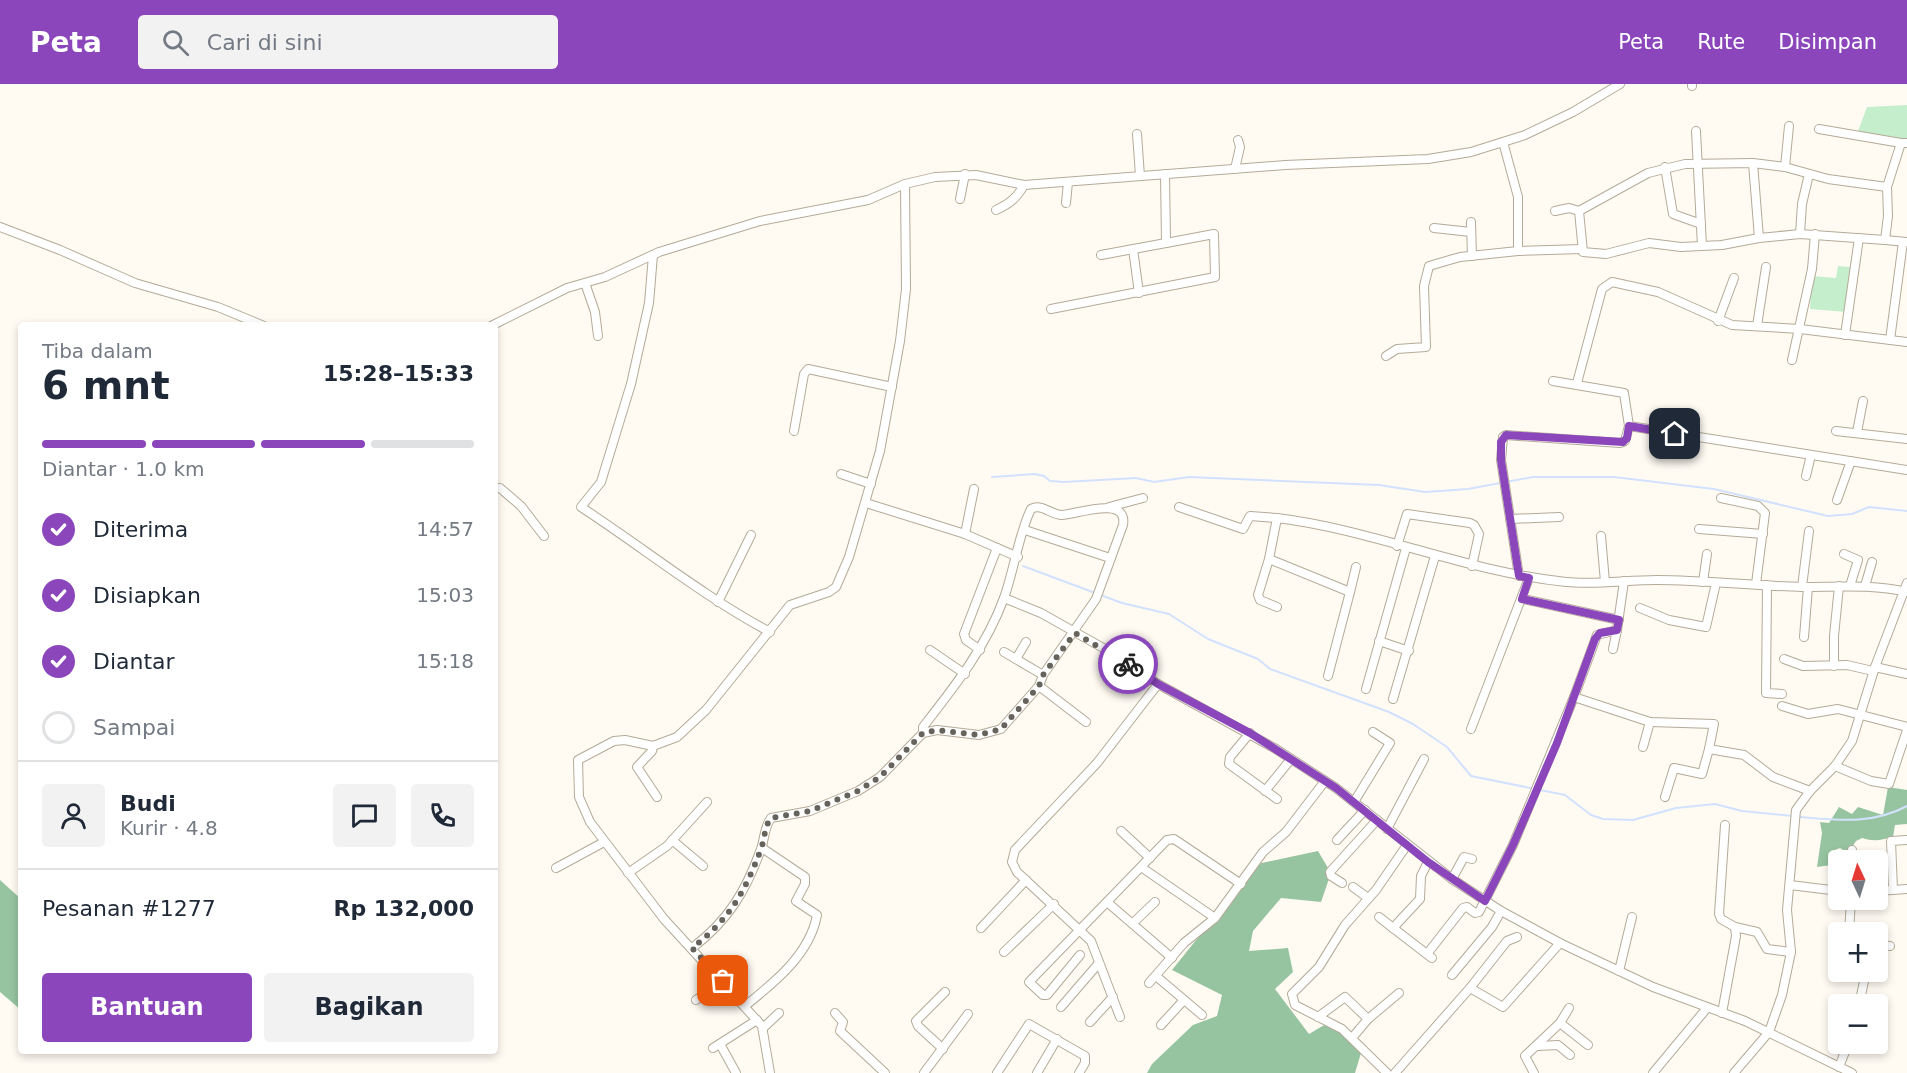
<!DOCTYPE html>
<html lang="id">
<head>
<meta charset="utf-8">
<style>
  :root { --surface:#fff; --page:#f2f2f3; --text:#1f2937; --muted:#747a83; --line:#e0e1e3; --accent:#8a46ba }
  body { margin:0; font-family:"DejaVu Sans",sans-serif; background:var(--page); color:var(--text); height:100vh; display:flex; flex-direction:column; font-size:22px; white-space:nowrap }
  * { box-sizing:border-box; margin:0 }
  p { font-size:20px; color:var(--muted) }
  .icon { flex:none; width:33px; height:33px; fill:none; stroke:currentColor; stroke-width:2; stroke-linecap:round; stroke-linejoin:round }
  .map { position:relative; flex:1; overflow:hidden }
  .sheet { position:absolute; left:18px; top:238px; width:480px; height:732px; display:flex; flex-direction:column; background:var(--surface); border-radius:6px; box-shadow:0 3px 9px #0003 }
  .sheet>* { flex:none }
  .needle { width:39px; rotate:356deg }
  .fabs { position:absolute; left:1828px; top:766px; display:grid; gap:12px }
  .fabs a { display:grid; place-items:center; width:60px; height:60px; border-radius:6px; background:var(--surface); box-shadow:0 3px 9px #0003; font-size:30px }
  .pin { position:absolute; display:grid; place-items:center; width:51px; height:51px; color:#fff; margin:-26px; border-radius:12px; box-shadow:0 3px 9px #0006 }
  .courier { position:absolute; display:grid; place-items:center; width:60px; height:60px; margin:-30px; border:4px solid #8a46ba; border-radius:50%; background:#fff; color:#222; box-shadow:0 2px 8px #0007 }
  .overview em { font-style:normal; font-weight:700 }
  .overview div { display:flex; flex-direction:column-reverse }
  .overview { display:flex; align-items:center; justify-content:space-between; height:102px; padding:0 24px }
  h1 { font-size:39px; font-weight:700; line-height:45px }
  .bar { display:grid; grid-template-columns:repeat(4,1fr); gap:9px 6px; align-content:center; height:72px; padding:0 24px }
  .bar i { height:8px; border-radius:4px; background:var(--line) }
  .bar .active { background:var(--accent) }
  .bar p { grid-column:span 4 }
  .line { display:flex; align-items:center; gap:15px; padding:0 24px; border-top:2px solid var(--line) }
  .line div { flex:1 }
  .round { display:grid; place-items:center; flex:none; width:63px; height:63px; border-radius:6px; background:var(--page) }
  ol { padding:0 24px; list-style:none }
  li { display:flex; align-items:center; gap:18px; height:66px }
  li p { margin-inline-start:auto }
  li .icon { padding:6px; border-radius:50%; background:var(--accent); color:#fff; stroke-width:4 }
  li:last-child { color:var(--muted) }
  li i { width:33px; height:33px; border:3px solid var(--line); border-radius:50% }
  .button { display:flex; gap:12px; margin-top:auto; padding:12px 24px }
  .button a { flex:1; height:69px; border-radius:6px; background:var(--accent); color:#fff; font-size:24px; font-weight:700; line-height:69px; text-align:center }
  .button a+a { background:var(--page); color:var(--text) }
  header { display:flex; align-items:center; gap:36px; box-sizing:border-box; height:84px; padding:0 30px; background:var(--accent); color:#fff }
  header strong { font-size:28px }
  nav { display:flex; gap:33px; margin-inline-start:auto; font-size:21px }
  .search { width:420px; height:54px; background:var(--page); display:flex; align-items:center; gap:15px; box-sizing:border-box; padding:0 21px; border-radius:6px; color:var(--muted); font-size:22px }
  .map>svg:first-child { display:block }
  .green { fill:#c4eecc }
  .forest { fill:#97c4a0 }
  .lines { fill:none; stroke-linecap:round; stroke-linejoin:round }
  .stream { stroke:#d2e1fe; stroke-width:2 }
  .street-casing { stroke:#b4aa97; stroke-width:10 }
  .street { stroke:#fff; stroke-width:8 }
  .done { stroke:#66625c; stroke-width:6; stroke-dasharray:0 10.8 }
  .route { stroke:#8a46ba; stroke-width:8 }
</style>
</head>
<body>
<header>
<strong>Peta</strong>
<div class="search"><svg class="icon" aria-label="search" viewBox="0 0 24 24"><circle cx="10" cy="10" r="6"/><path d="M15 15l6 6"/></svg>Cari di sini</div>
<nav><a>Peta</a><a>Rute</a><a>Disimpan</a></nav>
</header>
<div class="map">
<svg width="1907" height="989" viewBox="0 0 1907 989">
  <rect width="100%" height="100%" fill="#fffbf3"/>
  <g class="green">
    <polygon points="1907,21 1907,55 1858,47 1867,23"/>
    <polygon points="1838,182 1850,183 1846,228 1810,225 1812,192 1836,194"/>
  </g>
  <g class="forest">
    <path d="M1888 703 1907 706V740L1895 741 1893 753C1880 756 1875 758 1862 754L1856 757 1848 769 1840 764 1832 767 1831 781 1817 783 1822 749 1820 738 1829 739 1839 723 1852 730 1858 723 1883 731Z"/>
    <polygon points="1318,767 1331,789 1321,818 1281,814 1253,847 1249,867 1288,864 1293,888 1275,905 1309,950 1331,937 1361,969 1355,989 1147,989 1152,980 1193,941 1217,932 1222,911 1172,886 1257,780"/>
    <polygon points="0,796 21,815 21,926 0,908"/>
  </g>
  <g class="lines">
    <g class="stream">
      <polyline points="992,393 1035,390 1044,392 1050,397 1064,398 1136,394 1154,398 1189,393 1379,401 1425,408 1468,405 1533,393 1614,393 1714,405 1828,432 1852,430 1869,423 1907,427"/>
      <polyline points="1023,482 1122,519 1169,530 1208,555 1258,575 1270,585 1389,628 1413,640 1447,663 1471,692 1565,711 1591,731 1603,735 1633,736 1676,724 1715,720 1742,727 1793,732"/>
      <path d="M1799 733C1837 736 1872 741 1907 722"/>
    </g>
    <defs>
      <g id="street">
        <polyline points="1692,2 1692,0"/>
        <polyline points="1819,45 1901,59"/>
        <polyline points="1696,47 1702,162"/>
        <polyline points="1137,50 1140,92"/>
        <polyline points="1907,59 1901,59 1887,103 1888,132 1885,156 1907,158"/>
        <polyline points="1753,79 1759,154"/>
        <polyline points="1665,83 1673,130 1701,140"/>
        <polyline points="1785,83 1789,42"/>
        <polyline points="1235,85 1240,63 1238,56"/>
        <polyline points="960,115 965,90"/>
        <polyline points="1066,119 1068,98"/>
        <path d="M996 126C1009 120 1017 114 1024 101"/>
        <polyline points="1555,127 1569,124 1579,127"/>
        <polyline points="1471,138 1472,172"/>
        <polyline points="0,143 60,166 135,199 218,223 264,242"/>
        <polyline points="1434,144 1471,148"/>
        <polyline points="1800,150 1802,120 1809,90"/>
        <polyline points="1885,156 1800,150 1759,154 1722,161 1681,163 1649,159 1606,170 1583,168 1579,127 1648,89 1685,80 1753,79 1785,83 1828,95 1887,103"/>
        <polyline points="1133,165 1139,209"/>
        <polyline points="1518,167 1582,165"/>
        <path d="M653 171 649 219 631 300 601 398 581 423C645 465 703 512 770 548"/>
        <polyline points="1101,171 1166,159"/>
        <polyline points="585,199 595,228 598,252"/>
        <polyline points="1051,225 1215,193 1214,150 1166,159 1165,90"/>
        <polyline points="1718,237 1734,194"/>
        <polyline points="491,242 567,204 605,193 659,168 760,137 868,116 905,100 935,93 976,91 1024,101 1285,81 1428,75 1471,68 1525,51 1573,28 1620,0"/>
        <polyline points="1757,242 1766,183"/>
        <polyline points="1845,251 1859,154"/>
        <polyline points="1890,256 1903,158"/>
        <polyline points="1386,272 1397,265 1426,263 1424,202 1429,182 1460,173 1518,167 1518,113 1503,58"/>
        <polyline points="1792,276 1812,185 1815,150"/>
        <polyline points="1577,299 1602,205 1612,198 1658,208 1732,241 1800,245 1907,258"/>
        <polyline points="1629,342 1907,386"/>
        <polyline points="794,347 804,290 808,285 892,303"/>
        <polyline points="1836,347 1907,355"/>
        <polyline points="1857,348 1863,317"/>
        <polyline points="841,390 871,400"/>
        <polyline points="1806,392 1811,371"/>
        <polyline points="500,404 521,422 544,452"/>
        <polyline points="1721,414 1758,422 1765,429 1756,500"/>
        <polyline points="1837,416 1851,377"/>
        <polyline points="866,419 965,450 1018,473"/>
        <polyline points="1109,423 1143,414"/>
        <polyline points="1179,423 1243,445 1250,432 1277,434"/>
        <polyline points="1510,435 1559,433"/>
        <polyline points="1699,445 1763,450"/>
        <polyline points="1025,446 1110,474"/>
        <polyline points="965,450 974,405"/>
        <polyline points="1601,452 1605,498"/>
        <polyline points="1397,462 1407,430 1470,439 1474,441 1479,450 1472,482"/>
        <polyline points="1844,470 1858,476 1850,502"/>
        <polyline points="1269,475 1258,511 1260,516 1277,523"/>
        <polyline points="1519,492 1501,376 1503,353 1506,351 1620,359 1625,357 1629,342 1624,309 1553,297"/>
        <polyline points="1624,497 1617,546 1597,551 1574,613 1650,638 1714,640 1709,665 1744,671 1773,693 1810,707"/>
        <polyline points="1703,498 1707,470"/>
        <polyline points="1767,501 1766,609 1782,610"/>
        <polyline points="1865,502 1872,478"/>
        <polyline points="1802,503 1809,447"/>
        <polyline points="1350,508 1356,483"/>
        <polyline points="1004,514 1041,529 1105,565 1158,600 1276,665 1336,704 1452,795 1501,827 1560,859 1653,903 1745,937 1852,989"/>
        <polyline points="1523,515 1619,536"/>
        <polyline points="718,518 751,451"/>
        <polyline points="1640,524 1669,536 1706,543 1716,499"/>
        <polyline points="1804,553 1808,503"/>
        <polyline points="1379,557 1409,567"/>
        <polyline points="1613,565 1617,546"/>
        <polyline points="930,566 965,590"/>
        <polyline points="980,566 966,556 964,550 997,464"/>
        <polyline points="1004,568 1043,591"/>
        <polyline points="1016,575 1026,558"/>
        <polyline points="1784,575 1803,582 1847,581 1873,587"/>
        <polyline points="1834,582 1834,552 1839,502"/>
        <polyline points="1875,583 1907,590"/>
        <path d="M1328 592 1350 508 1269 475 1277 434C1375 446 1467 488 1566 498 1596 501 1626 496 1657 496 1705 496 1754 502 1803 503 1838 503 1872 500 1907 508"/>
        <polyline points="1039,602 1086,638"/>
        <polyline points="1366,605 1406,464"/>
        <polyline points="1393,615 1435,472"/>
        <polyline points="1782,622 1808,630 1838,625 1907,643"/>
        <polyline points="1471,645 1529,494"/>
        <polyline points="1250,649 1230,673 1229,680 1277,715"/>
        <polyline points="653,662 652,667 637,683 657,713"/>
        <polyline points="1643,663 1650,638"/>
        <polyline points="1835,682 1871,697 1889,700 1907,646"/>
        <polyline points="1265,707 1291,675"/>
        <polyline points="1665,713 1674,684 1702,690 1709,665"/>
        <polyline points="1354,718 1390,659 1373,648"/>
        <polyline points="1387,745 1424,675"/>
        <polyline points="1121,747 1150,774"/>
        <polyline points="672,756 703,782"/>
        <polyline points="1337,756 1365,726"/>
        <polyline points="1852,777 1852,766"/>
        <polyline points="1428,778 1421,792 1420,815 1393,844 1432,874"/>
        <polyline points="1141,783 1215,834"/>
        <polyline points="556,784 604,758"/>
        <polyline points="628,789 667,762 707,718"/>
        <polyline points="1452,795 1464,773 1472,775"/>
        <polyline points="1342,799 1331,792 1330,788 1377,736"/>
        <polyline points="1790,801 1839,807"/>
        <polyline points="1353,803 1368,814"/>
        <polyline points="1893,806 1891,757 1907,756"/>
        <polyline points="1878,807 1907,805"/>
        <polyline points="1107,818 1172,874"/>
        <polyline points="1379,833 1393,844"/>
        <polyline points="1133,839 1155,818"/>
        <polyline points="1735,843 1757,848 1767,865 1791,868"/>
        <polyline points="981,844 1026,796"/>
        <polyline points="1849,849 1851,816"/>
        <polyline points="1878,861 1890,862"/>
        <path d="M692 864C728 837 746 807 761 765 765 754 764 743 771 734L810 727 858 707 880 693 923 649 937 646 979 651 1001 645 1039 602 1043 591 1096 515 1123 441C1128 411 1077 430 1062 431 1051 431 1042 419 1031 425 1019 449 1014 486 1004 514 986 563 955 602 923 643V649"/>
        <polyline points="1004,868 1054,820"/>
        <polyline points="1427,870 1463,824 1467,823 1475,829 1479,828 1513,761 1574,613"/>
        <polyline points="1080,871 1047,911 1043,911 1029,898 1167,756 1174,755 1241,800"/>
        <polyline points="1619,887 1632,833"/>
        <polyline points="1452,891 1492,843 1501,827"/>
        <polyline points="1156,892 1202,931"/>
        <polyline points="1149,899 1184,859 1215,834 1263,768 1286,748 1325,697"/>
        <polyline points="1470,904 1503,923 1560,859"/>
        <polyline points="696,916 723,897"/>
        <polyline points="1859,921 1866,888"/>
        <path d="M745 922C775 898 810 870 817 831L796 817 805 800V793L762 764"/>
        <polyline points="1061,923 1099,879"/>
        <polyline points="835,929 843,938 840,947 885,989"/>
        <polyline points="1722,929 1736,852 1735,843 1721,835 1719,830 1725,741"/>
        <polyline points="1120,933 1091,857 1017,788 1012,778 1015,766 1097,679 1158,600"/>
        <polyline points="1318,933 1345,913 1368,935 1399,909"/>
        <polyline points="1090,938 1113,913"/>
        <polyline points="1560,939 1569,924"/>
        <polyline points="1161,941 1183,917"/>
        <polyline points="763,944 779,929"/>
        <polyline points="1837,948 1839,949"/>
        <polyline points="1352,954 1368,935"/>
        <polyline points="720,960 736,989"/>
        <polyline points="1538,962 1558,961 1570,971"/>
        <polyline points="713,964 757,936"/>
        <polyline points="943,965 918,942 916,937 945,908"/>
        <polyline points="1839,983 1848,960"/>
        <polyline points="770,989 762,942 664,835 590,738 579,713 578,676 614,657 625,656 653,662 677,653 706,626 790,521 829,508 836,503 849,473 880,367 900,257 906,205 905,100"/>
        <polyline points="924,989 968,930"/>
        <polyline points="997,989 1029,940 1085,972 1085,979 1079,989"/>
        <polyline points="1037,989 1057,955"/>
        <polyline points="1387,989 1342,945 1295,921 1292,910 1319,883 1345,841 1376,806 1407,761"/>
        <polyline points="1395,989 1470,904 1507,857 1517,853"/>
        <polyline points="1534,989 1525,972 1560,939 1588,961"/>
        <polyline points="1653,989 1707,924"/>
        <polyline points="1734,989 1769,948 1782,911 1791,868 1787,826 1796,726 1810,707 1835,682 1852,657 1875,583 1907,499"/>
      </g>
    </defs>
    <use href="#street" class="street-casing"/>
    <use href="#street" class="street"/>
  </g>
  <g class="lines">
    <path class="done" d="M723 897 692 864C729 836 745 808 761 765 765 754 764 743 771 734L810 727 858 707 880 693 923 649 937 646 979 651 1001 645 1039 602 1043 591 1075 549 1128 580"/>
    <polyline class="route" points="1128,580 1158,600 1250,649 1336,704 1428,778 1485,817 1513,761 1557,659 1595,555 1600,549 1617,546 1619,536 1522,515 1529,494 1519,492 1501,376 1501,358 1506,351 1623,358 1627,354 1629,342 1675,350"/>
  </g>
</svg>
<div class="fabs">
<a><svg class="needle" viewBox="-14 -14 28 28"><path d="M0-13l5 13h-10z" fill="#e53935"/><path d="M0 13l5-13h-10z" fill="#747a83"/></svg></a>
<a>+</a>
<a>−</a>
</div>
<div class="pin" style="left:723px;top:897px;background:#ea580c"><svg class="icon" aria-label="bag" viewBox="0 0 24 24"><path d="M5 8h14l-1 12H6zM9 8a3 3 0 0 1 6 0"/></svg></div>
<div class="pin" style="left:1675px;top:350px;background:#1f2937"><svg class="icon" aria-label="home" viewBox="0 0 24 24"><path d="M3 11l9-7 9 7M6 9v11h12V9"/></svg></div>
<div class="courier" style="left:1128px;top:580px"><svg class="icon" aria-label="bike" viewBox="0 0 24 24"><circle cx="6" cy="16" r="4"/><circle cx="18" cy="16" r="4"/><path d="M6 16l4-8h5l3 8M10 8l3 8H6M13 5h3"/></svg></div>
<section class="sheet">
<div class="overview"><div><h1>6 mnt</h1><p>Tiba dalam</p></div><em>15:28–15:33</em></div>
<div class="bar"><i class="active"></i><i class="active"></i><i class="active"></i><i></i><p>Diantar · 1.0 km</p></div>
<ol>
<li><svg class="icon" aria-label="check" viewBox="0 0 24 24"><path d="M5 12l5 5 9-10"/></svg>Diterima<p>14:57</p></li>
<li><svg class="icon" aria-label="check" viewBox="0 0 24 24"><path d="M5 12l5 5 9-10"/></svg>Disiapkan<p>15:03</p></li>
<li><svg class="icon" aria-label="check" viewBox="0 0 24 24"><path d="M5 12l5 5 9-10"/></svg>Diantar<p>15:18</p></li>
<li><i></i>Sampai</li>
</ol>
<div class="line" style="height:108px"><a class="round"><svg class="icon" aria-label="person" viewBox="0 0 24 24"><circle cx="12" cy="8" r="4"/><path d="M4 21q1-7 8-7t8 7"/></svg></a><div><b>Budi</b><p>Kurir · 4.8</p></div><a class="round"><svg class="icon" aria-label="chat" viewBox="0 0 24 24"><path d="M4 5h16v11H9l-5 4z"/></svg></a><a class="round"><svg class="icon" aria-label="phone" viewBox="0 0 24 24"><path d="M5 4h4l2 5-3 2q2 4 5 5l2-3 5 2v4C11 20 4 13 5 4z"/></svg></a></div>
<div class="line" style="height:78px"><div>Pesanan #1277</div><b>Rp 132,000</b></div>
<div class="button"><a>Bantuan</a><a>Bagikan</a></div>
</section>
</div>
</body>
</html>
